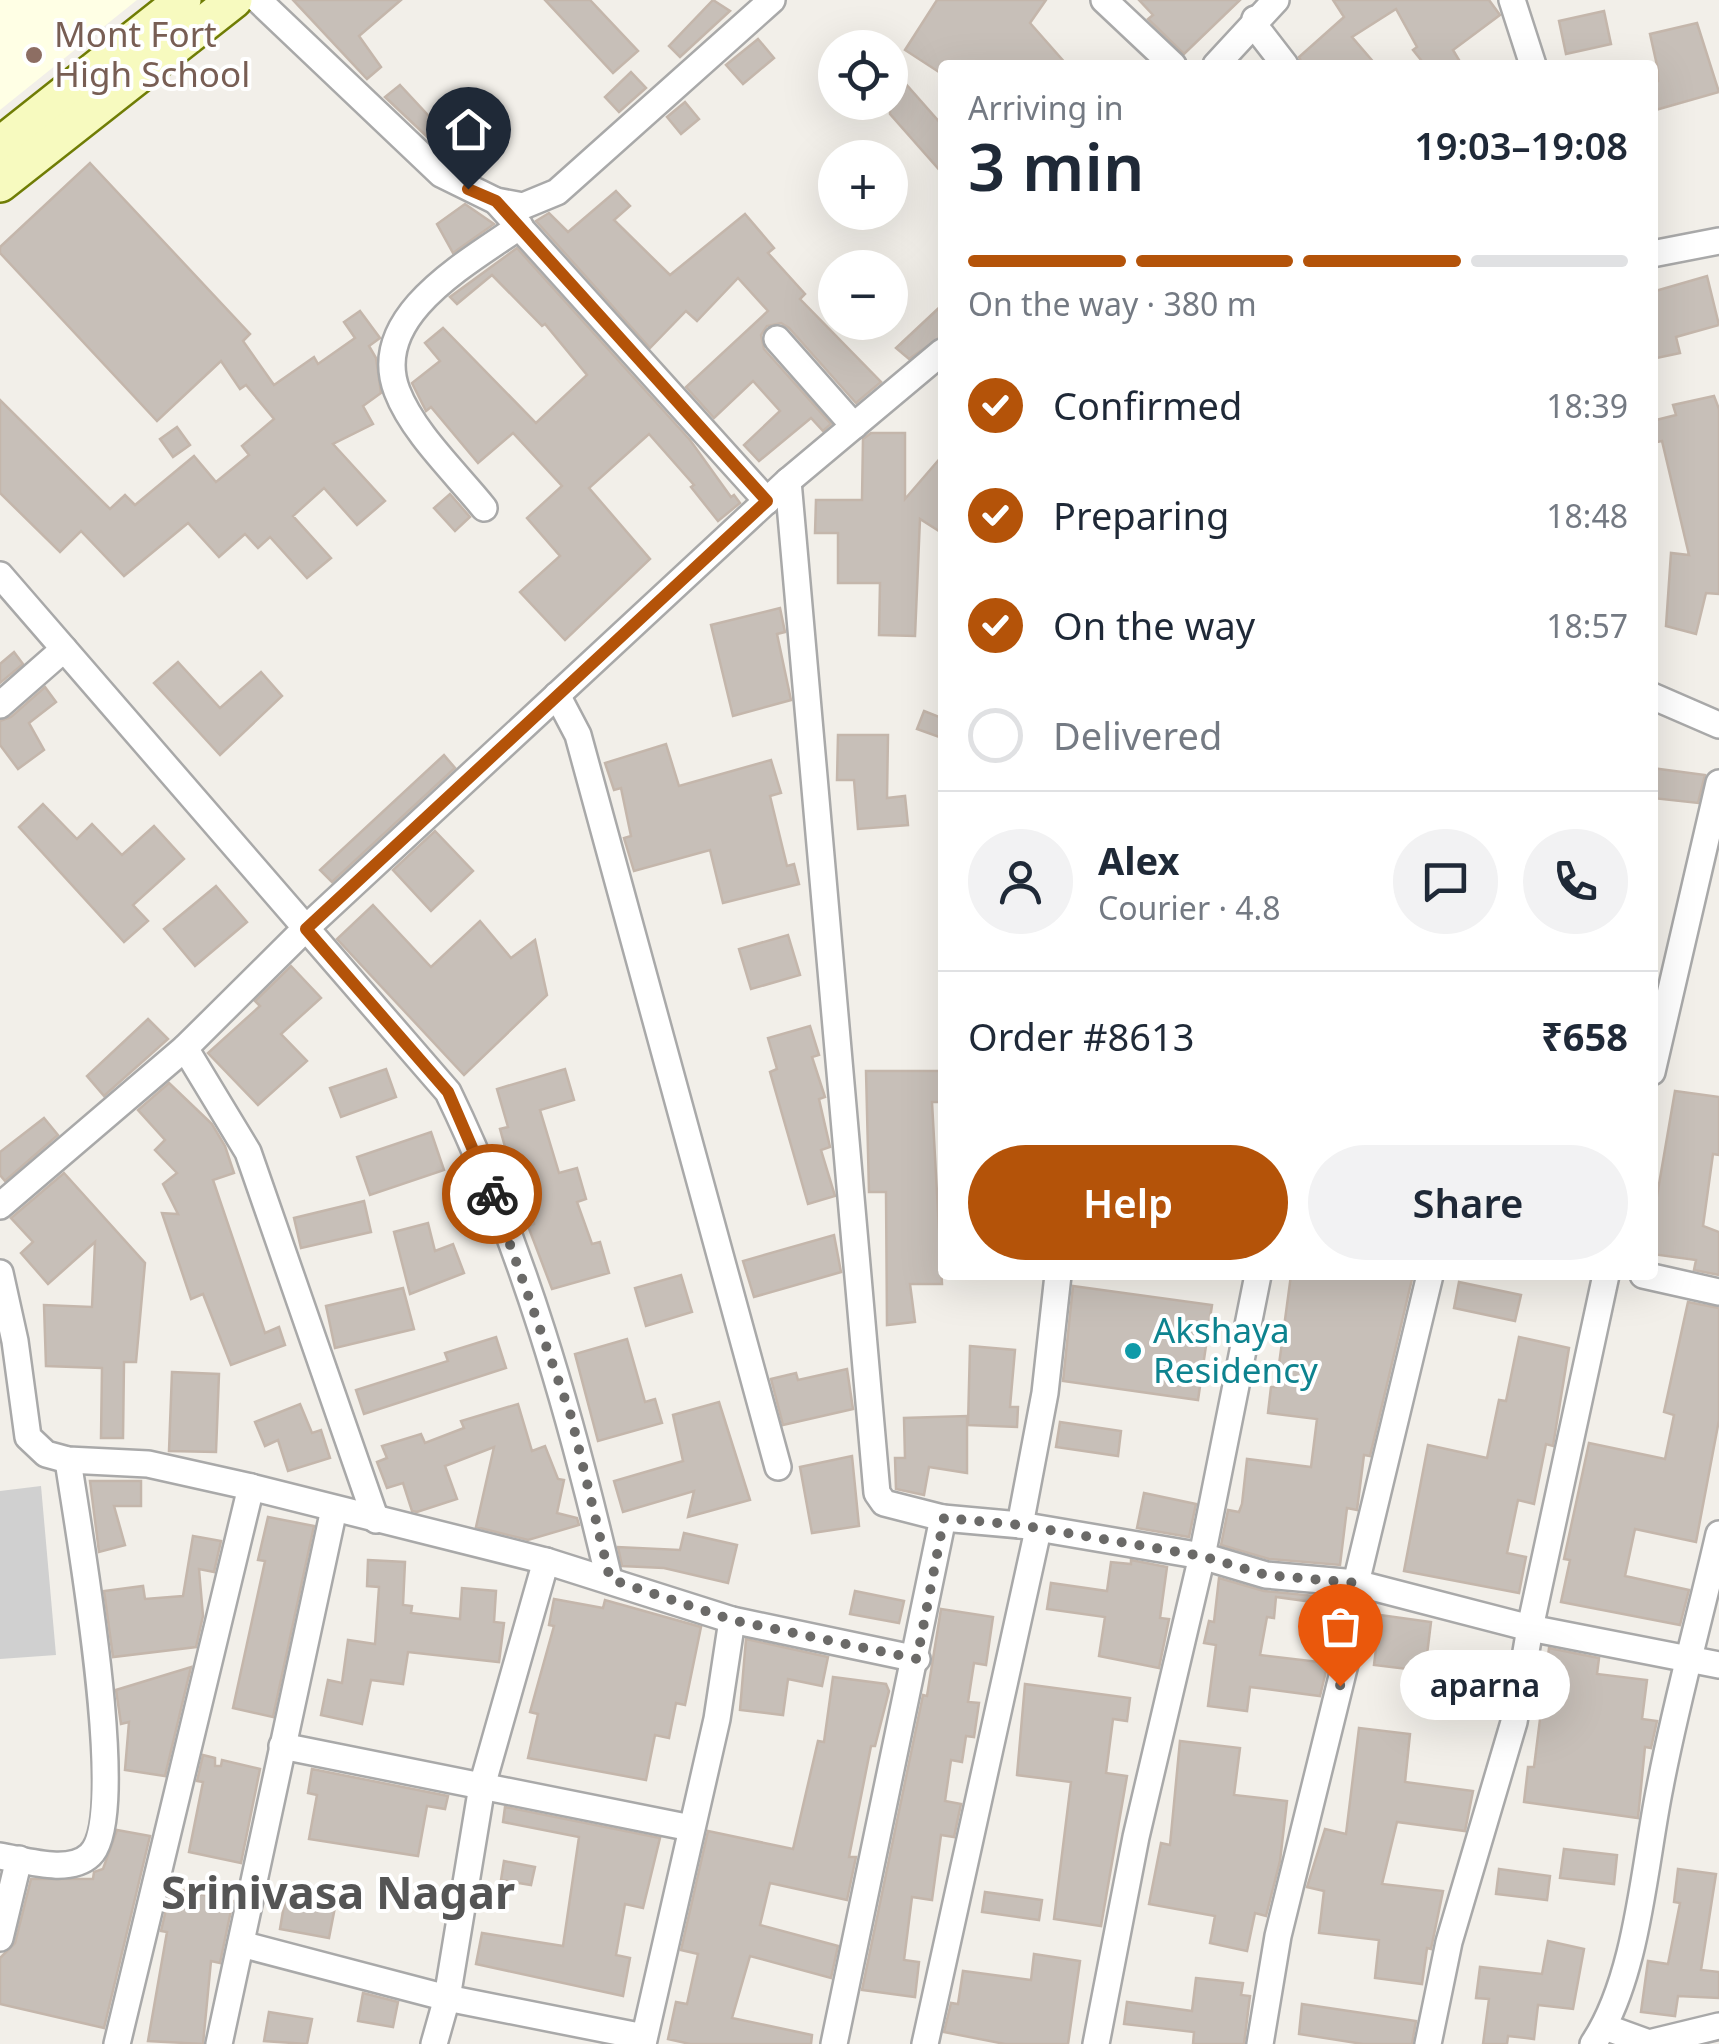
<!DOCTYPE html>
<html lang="en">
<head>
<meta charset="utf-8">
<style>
  :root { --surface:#fff; --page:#f2f2f3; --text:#1f2937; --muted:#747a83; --line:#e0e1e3; --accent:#b45309 }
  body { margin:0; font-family:"Noto Sans",sans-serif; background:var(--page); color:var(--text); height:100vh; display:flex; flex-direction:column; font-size:38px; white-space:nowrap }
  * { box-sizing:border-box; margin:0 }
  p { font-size:32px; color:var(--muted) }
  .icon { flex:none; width:55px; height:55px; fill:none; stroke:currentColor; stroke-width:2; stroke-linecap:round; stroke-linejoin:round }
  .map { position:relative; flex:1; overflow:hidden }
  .details { position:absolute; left:938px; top:60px; width:720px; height:1220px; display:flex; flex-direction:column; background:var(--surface); border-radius:10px; box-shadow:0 10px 40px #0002 }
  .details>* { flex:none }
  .tools { position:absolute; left:818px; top:30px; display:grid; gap:20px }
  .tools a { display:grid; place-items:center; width:90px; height:90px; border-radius:50%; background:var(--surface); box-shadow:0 10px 40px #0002; font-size:50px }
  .pin { position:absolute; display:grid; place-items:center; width:85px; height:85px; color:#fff; margin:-102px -42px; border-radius:50% 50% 50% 0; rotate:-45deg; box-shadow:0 0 10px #0007 }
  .pin .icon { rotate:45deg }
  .courier { position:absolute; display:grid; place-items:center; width:100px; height:100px; margin:-50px; border:8px solid #b45309; border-radius:50%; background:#fff; color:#222; box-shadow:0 2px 12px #0007 }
  .bubble { position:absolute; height:70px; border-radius:35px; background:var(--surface); box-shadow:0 10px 40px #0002; font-size:32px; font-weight:600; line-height:70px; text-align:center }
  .summary em { font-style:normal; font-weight:600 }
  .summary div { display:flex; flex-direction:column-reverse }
  .summary { display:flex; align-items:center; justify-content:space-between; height:170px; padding:0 30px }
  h1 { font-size:65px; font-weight:600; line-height:75px }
  .bar { display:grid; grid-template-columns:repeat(4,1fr); gap:15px 10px; align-content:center; height:120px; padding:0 30px }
  .bar i { height:12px; border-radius:8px; background:var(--line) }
  .bar .active { background:var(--accent) }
  .bar p { grid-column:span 4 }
  .line { display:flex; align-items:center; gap:25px; padding:0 30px; border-top:2px solid var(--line) }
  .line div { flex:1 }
  .round { display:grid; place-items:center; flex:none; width:105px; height:105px; border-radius:52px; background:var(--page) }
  ol { padding:0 30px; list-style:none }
  li { display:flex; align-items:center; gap:30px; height:110px }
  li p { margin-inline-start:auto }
  li .icon { padding:10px; border-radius:50%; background:var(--accent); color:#fff; stroke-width:4 }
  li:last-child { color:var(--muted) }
  li i { width:55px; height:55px; border:5px solid var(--line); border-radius:50% }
  .action { display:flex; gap:20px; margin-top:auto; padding:20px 30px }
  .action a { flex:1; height:115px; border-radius:60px; background:var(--accent); color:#fff; font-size:40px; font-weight:600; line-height:115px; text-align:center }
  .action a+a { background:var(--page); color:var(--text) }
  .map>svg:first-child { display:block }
  .education { fill:#ffffe5 }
  .religious { fill:#d0d0d0 }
  .building { fill:#c7bfb8; stroke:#c4b6ab; stroke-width:2.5 }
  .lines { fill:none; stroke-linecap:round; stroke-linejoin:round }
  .street-casing { stroke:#a9a9a9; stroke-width:30 }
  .secondary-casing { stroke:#707d05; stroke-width:40 }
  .street { stroke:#fff; stroke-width:25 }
  .secondary { stroke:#f7fabf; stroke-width:35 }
  .done { stroke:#6b6a68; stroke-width:10; stroke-dasharray:0 18 }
  .route { stroke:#b45309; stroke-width:12 }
  .education-dot { fill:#8d6e63; stroke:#fff; stroke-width:4 }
  .culture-dot { fill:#0f9aa8; stroke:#fff; stroke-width:4 }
  .labels { text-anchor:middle; stroke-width:8; stroke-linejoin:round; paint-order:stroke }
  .education-label { font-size:35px; fill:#785e54; stroke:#fff; text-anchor:start }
  .culture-label { font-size:35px; fill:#0d838f; stroke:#fff; text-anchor:start }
  .district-label { font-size:45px; font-weight:bold; fill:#555; stroke:#fff }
</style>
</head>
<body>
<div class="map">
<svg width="1719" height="2044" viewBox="0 0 1719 2044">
  <rect width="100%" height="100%" fill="#f2efe9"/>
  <polygon class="education" points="0,0 137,0 0,110"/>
  <polygon class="religious" points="41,1486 56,1655 0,1659 0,1491"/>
  <g class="building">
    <polygon points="293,0 401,0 359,36 381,67 367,79"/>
    <polygon points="545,0 590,0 638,51 613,73"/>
    <polygon points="713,0 730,11 680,57 669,46"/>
    <polygon points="937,0 1046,0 1030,23 1067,65 942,65 942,74 905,50"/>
    <polygon points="1139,0 1240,0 1184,54 1148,19 1153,15"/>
    <polygon points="1333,0 1489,0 1500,15 1453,50 1462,65 1425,65 1413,50 1417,47 1396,9 1352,37 1376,65 1303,65 1299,57 1344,17"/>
    <polygon points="1604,11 1611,44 1566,54 1559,21"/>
    <polygon points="1697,23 1719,92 1652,111 1652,81 1658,81 1658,70 1650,34"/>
    <polygon points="758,39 774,58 743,84 726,65"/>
    <polygon points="890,66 942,125 942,173 890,114"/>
    <polygon points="631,72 646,88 619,112 605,97"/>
    <polygon points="400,85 452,141 461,156 454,162 385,97"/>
    <polygon points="685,102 699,119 681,134 667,117"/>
    <polygon points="90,163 250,334 243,341 274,385 314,357 318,364 355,338 344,322 360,311 380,338 369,346 376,358 381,393 363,406 373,424 333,444 385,501 357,525 324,488 293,516 331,558 307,578 270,537 258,548 245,534 219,557 188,523 124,576 81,531 60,552 0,493 0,400 110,509 125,495 135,505 194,456 216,482 249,455 242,446 274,419 246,385 240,389 221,361 157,421 0,253 0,247"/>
    <polygon points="616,191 630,206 614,220 670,275 745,214 774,248 768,253 805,294 800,299 881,382 856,403 789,328 781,323 767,326 761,335 764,349 831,424 823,431 811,418 759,461 744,445 780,411 753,381 714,418 686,387 768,311 738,278 697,321 686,311 650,348 536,221 549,213 568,232"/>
    <polygon points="465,204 494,224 453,253 437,224"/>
    <polygon points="517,248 690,440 731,497 734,495 740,503 718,521 691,487 694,485 649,434 589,488 650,559 565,640 520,592 560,556 527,518 562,486 513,433 478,463 431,407 426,411 412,383 440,361 425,343 443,328 536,423 587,375 545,324 542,326 492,275 457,304 450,297"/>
    <polygon points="1707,276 1719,325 1676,337 1680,353 1652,359 1652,292"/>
    <polygon points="942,305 942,336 909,359 896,348"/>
    <polygon points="1714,396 1719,409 1719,594 1706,593 1696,634 1666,626 1671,553 1689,555 1662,441 1652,443 1652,421 1676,415 1673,405"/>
    <polygon points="177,427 190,445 173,457 160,439"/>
    <polygon points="871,433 905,433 905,499 942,456 942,533 920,519 915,636 879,635 880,583 838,583 838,533 815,533 816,500 862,500 863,439"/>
    <polygon points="450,494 470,517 455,531 434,508"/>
    <polygon points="780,608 785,632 777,634 791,700 733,716 711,625"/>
    <polygon points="14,652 23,664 0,683 0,664"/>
    <polygon points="178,662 220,708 261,672 282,696 220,755 154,683"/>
    <polygon points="45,687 56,702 29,723 44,750 18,769 0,745 0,721 11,717"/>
    <polygon points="924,711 942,718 942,738 917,729"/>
    <polygon points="838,735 888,735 887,798 905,796 908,825 858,829 854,780 837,780"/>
    <polygon points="666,744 679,786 771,760 781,793 770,796 787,866 794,864 799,884 723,903 710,850 634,871 624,838 631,836 621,788 614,790 605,763"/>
    <polygon points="444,755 455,768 332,882 320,870"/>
    <polygon points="1652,768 1705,775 1698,803 1652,798"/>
    <polygon points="43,804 77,839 92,824 122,855 154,826 184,859 133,905 148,921 124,942 19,827"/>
    <polygon points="435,831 473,871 431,911 393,870"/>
    <polygon points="216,886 247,922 195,966 164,929"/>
    <polygon points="373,905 431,967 480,921 511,958 535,940 547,995 464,1075 337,939"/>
    <polygon points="788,935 800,975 751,989 739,949"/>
    <polygon points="291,966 321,998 281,1034 307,1061 258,1105 208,1053 260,1006 255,1001"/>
    <polygon points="148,1019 168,1039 104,1096 87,1076"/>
    <polygon points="810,1026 819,1055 812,1057 825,1097 819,1099 830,1147 821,1150 835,1196 808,1204 770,1072 777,1069 768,1038"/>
    <polygon points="386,1069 396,1097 341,1117 330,1088"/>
    <polygon points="565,1069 574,1100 540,1110 559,1173 577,1168 586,1199 577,1202 592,1244 600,1242 609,1273 552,1289 528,1226 534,1224 514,1159 509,1161 500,1129 508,1127 497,1089"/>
    <polygon points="866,1071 942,1071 941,1102 932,1102 942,1284 910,1284 915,1322 887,1325 886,1192 869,1192"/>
    <polygon points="169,1083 212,1124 225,1146 234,1173 213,1180 265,1333 279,1327 285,1345 231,1365 203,1294 191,1299 162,1213 178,1214 163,1184 177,1173 155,1150 165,1140 138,1110"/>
    <polygon points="1675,1091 1719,1097 1719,1155 1713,1154 1703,1226 1719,1232 1719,1275 1694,1270 1696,1260 1652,1254 1652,1225"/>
    <polygon points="44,1118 58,1135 5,1181 0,1175 0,1152"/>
    <polygon points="431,1132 444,1170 370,1195 357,1157"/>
    <polygon points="64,1173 145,1263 136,1362 124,1362 123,1438 101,1438 102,1368 46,1366 44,1305 92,1307 95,1242 48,1284 21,1253 33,1242 11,1218"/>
    <polygon points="364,1201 371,1232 301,1248 294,1218"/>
    <polygon points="428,1223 435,1251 453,1244 464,1273 410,1294 394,1232"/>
    <polygon points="834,1235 841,1272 754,1297 743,1261"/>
    <polygon points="681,1275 692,1312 646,1326 635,1288"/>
    <polygon points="1291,1275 1413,1275 1370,1456 1364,1455 1357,1510 1347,1508 1340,1565 1269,1559 1221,1545 1228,1510 1239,1512 1242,1504 1247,1459 1311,1467 1317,1419 1268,1413 1271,1387 1276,1387"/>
    <polygon points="1459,1282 1521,1295 1515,1321 1454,1308"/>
    <polygon points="1073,1286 1212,1305 1198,1400 1063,1381"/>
    <polygon points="403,1288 414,1329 335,1348 326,1306"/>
    <polygon points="1688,1302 1719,1308 1719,1420 1696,1542 1635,1529 1625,1576 1689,1590 1680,1625 1561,1602 1570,1560 1564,1559 1589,1443 1665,1459 1674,1415 1664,1412"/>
    <polygon points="496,1337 506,1368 364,1414 356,1390 448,1361 445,1353"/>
    <polygon points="1519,1337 1569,1348 1553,1446 1546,1444 1534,1504 1518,1500 1507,1553 1526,1557 1519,1593 1404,1571 1428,1445 1487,1458 1499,1400 1506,1401"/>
    <polygon points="627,1339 645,1402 655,1399 662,1423 598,1441 575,1354"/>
    <polygon points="970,1346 1015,1350 1010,1407 1018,1407 1017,1427 968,1425"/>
    <polygon points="847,1369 853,1409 783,1425 771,1379 796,1373 798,1380"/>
    <polygon points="172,1372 219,1374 216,1452 169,1451"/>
    <polygon points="719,1402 750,1500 688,1517 694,1491 623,1512 614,1481 683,1461 673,1415"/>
    <polygon points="300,1404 312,1433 321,1430 330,1458 288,1471 278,1440 265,1446 255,1422"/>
    <polygon points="518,1404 532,1451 545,1446 558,1479 564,1480 557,1513 577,1518 579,1525 528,1540 476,1527 494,1447 445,1466 457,1499 417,1512 412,1511 403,1483 387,1488 377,1462 387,1458 382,1446 421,1434 425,1443 464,1428 461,1421"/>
    <polygon points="967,1416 967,1473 929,1467 924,1495 896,1489 895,1458 905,1458 904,1418"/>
    <polygon points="1060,1422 1121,1431 1118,1456 1056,1447"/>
    <polygon points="852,1456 859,1526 812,1533 800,1467"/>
    <polygon points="90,1481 141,1481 141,1506 114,1506 125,1545 99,1552"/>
    <polygon points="1144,1493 1196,1504 1189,1537 1137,1528"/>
    <polygon points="268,1517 314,1526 273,1717 233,1708 265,1561 258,1560"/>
    <polygon points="684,1533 737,1545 728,1583 664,1568 622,1566 618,1547 680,1550"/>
    <polygon points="193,1536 221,1541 214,1572 199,1569 203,1616 196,1647 113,1657 104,1591 143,1586 145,1599 183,1596"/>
    <polygon points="368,1560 405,1562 403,1605 412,1606 411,1613 460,1619 462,1588 496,1591 494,1622 504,1623 499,1662 408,1652 403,1684 371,1680 362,1724 321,1715 328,1680 342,1683 348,1640 375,1644 379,1587 367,1586"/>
    <polygon points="1131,1560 1167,1567 1160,1618 1169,1619 1159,1668 1099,1656 1105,1617 1047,1609 1051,1583 1107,1591 1111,1562 1131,1564"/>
    <polygon points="1219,1578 1264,1591 1336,1598 1335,1605 1276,1597 1274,1618 1267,1617 1260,1655 1328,1663 1320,1696 1250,1687 1247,1711 1208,1706 1216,1645 1204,1643 1209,1621 1214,1622"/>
    <polygon points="855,1591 904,1601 899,1623 850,1614"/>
    <polygon points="554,1599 603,1608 605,1600 701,1627 685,1705 676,1703 669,1738 655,1735 646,1780 528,1758 538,1714 530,1712 554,1626 549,1625"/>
    <polygon points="941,1609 993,1617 986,1665 974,1663 968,1702 979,1703 974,1737 966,1736 962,1762 951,1760 945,1801 961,1804 954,1837 941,1835 932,1900 912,1897 904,1960 919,1962 915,1997 862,1990 923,1695 927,1696"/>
    <polygon points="1380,1615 1431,1622 1425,1671 1374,1665"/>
    <polygon points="746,1639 828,1657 822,1686 788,1679 783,1715 740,1710"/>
    <polygon points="1549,1648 1599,1658 1597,1674 1647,1680 1642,1719 1657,1721 1651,1748 1645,1747 1638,1818 1524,1802 1528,1767 1534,1767"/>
    <polygon points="191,1667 165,1776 125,1770 129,1722 121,1724 116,1690"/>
    <polygon points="833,1677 886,1684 889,1691 875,1746 871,1746 849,1857 856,1857 847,1900 770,1883 760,1925 838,1946 831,1978 750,1956 732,2018 812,2035 811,2044 690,2044 668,2039 676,2002 687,2004 698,1954 681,1950 708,1831 793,1849 818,1741 824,1742"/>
    <polygon points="1025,1684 1130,1698 1127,1721 1113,1719 1106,1773 1127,1776 1101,1926 1054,1919 1071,1782 1017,1775"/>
    <polygon points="1359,1728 1410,1734 1405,1782 1473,1791 1465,1831 1397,1822 1382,1884 1443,1891 1431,1949 1427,1948 1422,1984 1375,1978 1379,1940 1319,1933 1324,1891 1307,1887 1325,1829 1346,1834"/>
    <polygon points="1180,1741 1240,1748 1234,1795 1287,1801 1280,1861 1266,1916 1255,1913 1247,1951 1210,1943 1215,1916 1149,1904 1161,1843 1170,1845"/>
    <polygon points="203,1755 215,1758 215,1766 221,1766 222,1760 260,1769 241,1863 189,1852 203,1782 197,1781"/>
    <polygon points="312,1769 448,1796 445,1809 427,1806 418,1856 309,1839 317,1795 308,1793"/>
    <polygon points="505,1807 660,1838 643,1908 625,1904 616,1955 630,1958 623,1996 476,1964 482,1933 563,1946 579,1837 503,1822"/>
    <polygon points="117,1830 150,1836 104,2028 0,2004 0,1958 15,1943 31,1879 93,1879 94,1872 103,1869"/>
    <polygon points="1564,1849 1617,1855 1614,1884 1560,1878"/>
    <polygon points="504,1861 535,1867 531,1885 501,1880"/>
    <polygon points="1499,1869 1550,1876 1547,1900 1496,1894"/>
    <polygon points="1678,1869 1716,1874 1701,1970 1719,1972 1719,1998 1678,1996 1675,2016 1641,2012 1648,1961 1668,1964 1680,1903 1674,1902"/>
    <polygon points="171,1888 233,1901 220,1963 211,1961 203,2044 148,2041 167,1932 161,1931"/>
    <polygon points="985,1892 1042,1900 1039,1920 982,1912"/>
    <polygon points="286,1893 336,1902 329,1938 280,1929"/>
    <polygon points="1548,1941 1584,1949 1573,2009 1538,2005 1534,2039 1508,2036 1507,2044 1483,2044 1489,1999 1476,1998 1480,1967 1542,1974"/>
    <polygon points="1034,1954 1080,1961 1068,2044 1005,2044 944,2032 951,2003 958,2004 963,1971 1031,1980"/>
    <polygon points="1196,1978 1243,1983 1241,1995 1250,1996 1244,2044 1193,2044 1194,2032 1124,2024 1127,2002 1192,2011"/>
    <polygon points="363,1993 398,2002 393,2027 358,2021"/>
    <polygon points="1302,2004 1416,2021 1412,2044 1363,2044 1299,2034"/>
    <polygon points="269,2012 312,2019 307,2044 264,2041"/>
  </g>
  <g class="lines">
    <defs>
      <g id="street">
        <polyline points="258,0 441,174 496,201 523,206 557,192 772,0"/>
        <polyline points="1104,0 1173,65"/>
        <polyline points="1512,0 1533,65"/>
        <polyline points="1255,19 1258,30 1285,65"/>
        <polyline points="1216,65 1276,0"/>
        <polyline points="496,201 767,501"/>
        <polyline points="1652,254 1719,241"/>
        <polyline points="777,339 854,426"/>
        <polyline points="788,481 877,1493 884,1503 943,1518"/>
        <path d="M484 508C456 473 413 433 397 391 368 316 469 262 520 226"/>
        <path d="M0 575 448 1092C523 1247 570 1412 609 1579"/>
        <polyline points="557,695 578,735 778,1467"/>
        <polyline points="1652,696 1719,725"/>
        <polyline points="0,705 64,649"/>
        <polyline points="185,1048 248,1152 376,1520"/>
        <polyline points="1652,1072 1719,783"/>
        <polyline points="0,1206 185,1048 305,929 788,481 942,352"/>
        <polyline points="0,1273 15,1341 28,1437 46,1454 68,1460 148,1464 251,1487 546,1561 732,1620 917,1659"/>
        <polyline points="1643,1275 1719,1292"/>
        <polyline points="1020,1525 1045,1393 1058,1275"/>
        <polyline points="282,1746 691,1828"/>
        <path d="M0 1856C25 1860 69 1875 90 1855 131 1817 77 1524 68 1460"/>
        <polyline points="0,1938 19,1859"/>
        <polyline points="241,1944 447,1998 644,2037"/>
        <polyline points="1605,2027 1649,2043 1719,2026"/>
        <polyline points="117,2044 251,1487"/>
        <polyline points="219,2044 334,1509"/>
        <polyline points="434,2044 447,1998 482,1786 546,1561"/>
        <polyline points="643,2044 717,1719 732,1620"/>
        <polyline points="834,2044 943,1518 1020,1525 1202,1556 1266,1575 1356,1583 1530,1628 1719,1665"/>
        <polyline points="925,2044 1038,1530"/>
        <polyline points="1096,2044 1136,1837 1202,1556 1258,1275"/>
        <polyline points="1260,2044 1278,1936 1348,1652 1356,1583 1430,1275"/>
        <polyline points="1428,2044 1449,1942 1514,1722 1530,1628 1606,1275"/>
        <path d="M1593 2044C1638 1977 1644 1865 1660 1787 1676 1702 1700 1618 1719 1534"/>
      </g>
      <g id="secondary">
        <polyline points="0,145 183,0"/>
        <polyline points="0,184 234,0"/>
      </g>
    </defs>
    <use href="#street" class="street-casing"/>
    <use href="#secondary" class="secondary-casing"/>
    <use href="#street" class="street"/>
    <use href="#secondary" class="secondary"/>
  </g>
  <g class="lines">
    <polyline class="done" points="492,1194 571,1416 610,1579 732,1620 917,1659 944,1518 1020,1525 1202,1556 1266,1575 1356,1583 1340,1686"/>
    <polyline class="route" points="468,189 496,201 767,501 306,929 448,1092 492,1194"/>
  </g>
  <circle class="education-dot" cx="34" cy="55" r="10"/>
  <circle class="culture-dot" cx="1133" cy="1351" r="10"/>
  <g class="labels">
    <g class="education-label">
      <text x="54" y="47">Mont Fort<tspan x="54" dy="40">High School</tspan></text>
    </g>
    <g class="culture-label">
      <text x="1153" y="1343">Akshaya<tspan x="1153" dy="40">Residency</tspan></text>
    </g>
    <g class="district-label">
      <text x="338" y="1909">Srinivasa Nagar</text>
    </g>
  </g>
</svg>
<div class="tools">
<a><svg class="icon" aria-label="locate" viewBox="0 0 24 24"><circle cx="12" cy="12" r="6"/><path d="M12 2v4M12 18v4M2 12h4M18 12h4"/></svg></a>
<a>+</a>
<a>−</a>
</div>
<div class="pin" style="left:1340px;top:1686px;background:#ea580c"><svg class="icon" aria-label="bag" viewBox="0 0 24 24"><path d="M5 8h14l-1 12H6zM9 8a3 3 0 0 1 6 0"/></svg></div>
<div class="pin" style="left:468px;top:189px;background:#1f2937"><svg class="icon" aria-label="home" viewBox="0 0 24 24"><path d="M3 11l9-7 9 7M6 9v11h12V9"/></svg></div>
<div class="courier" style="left:492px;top:1194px"><svg class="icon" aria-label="bike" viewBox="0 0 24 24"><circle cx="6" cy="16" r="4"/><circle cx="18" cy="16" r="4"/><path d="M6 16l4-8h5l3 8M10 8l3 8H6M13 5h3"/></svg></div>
<div class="bubble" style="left:1400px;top:1650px;width:170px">aparna</div>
<section class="details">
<div class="summary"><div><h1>3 min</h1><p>Arriving in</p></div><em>19:03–19:08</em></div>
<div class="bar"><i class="active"></i><i class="active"></i><i class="active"></i><i></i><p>On the way · 380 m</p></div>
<ol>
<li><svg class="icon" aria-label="check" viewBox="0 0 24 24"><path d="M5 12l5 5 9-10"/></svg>Confirmed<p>18:39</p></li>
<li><svg class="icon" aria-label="check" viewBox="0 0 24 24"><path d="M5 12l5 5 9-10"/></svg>Preparing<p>18:48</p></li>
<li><svg class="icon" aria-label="check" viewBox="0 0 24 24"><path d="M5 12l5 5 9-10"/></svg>On the way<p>18:57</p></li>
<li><i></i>Delivered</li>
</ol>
<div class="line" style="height:180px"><a class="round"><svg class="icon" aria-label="person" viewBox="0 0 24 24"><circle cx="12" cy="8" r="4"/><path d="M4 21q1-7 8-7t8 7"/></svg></a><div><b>Alex</b><p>Courier · 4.8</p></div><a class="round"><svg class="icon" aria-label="chat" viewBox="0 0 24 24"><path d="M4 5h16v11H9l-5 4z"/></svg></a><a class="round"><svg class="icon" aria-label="phone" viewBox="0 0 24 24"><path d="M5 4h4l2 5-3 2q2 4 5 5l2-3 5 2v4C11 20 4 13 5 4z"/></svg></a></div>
<div class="line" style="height:130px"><div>Order #8613</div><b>₹658</b></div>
<div class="action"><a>Help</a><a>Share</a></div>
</section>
</div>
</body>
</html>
